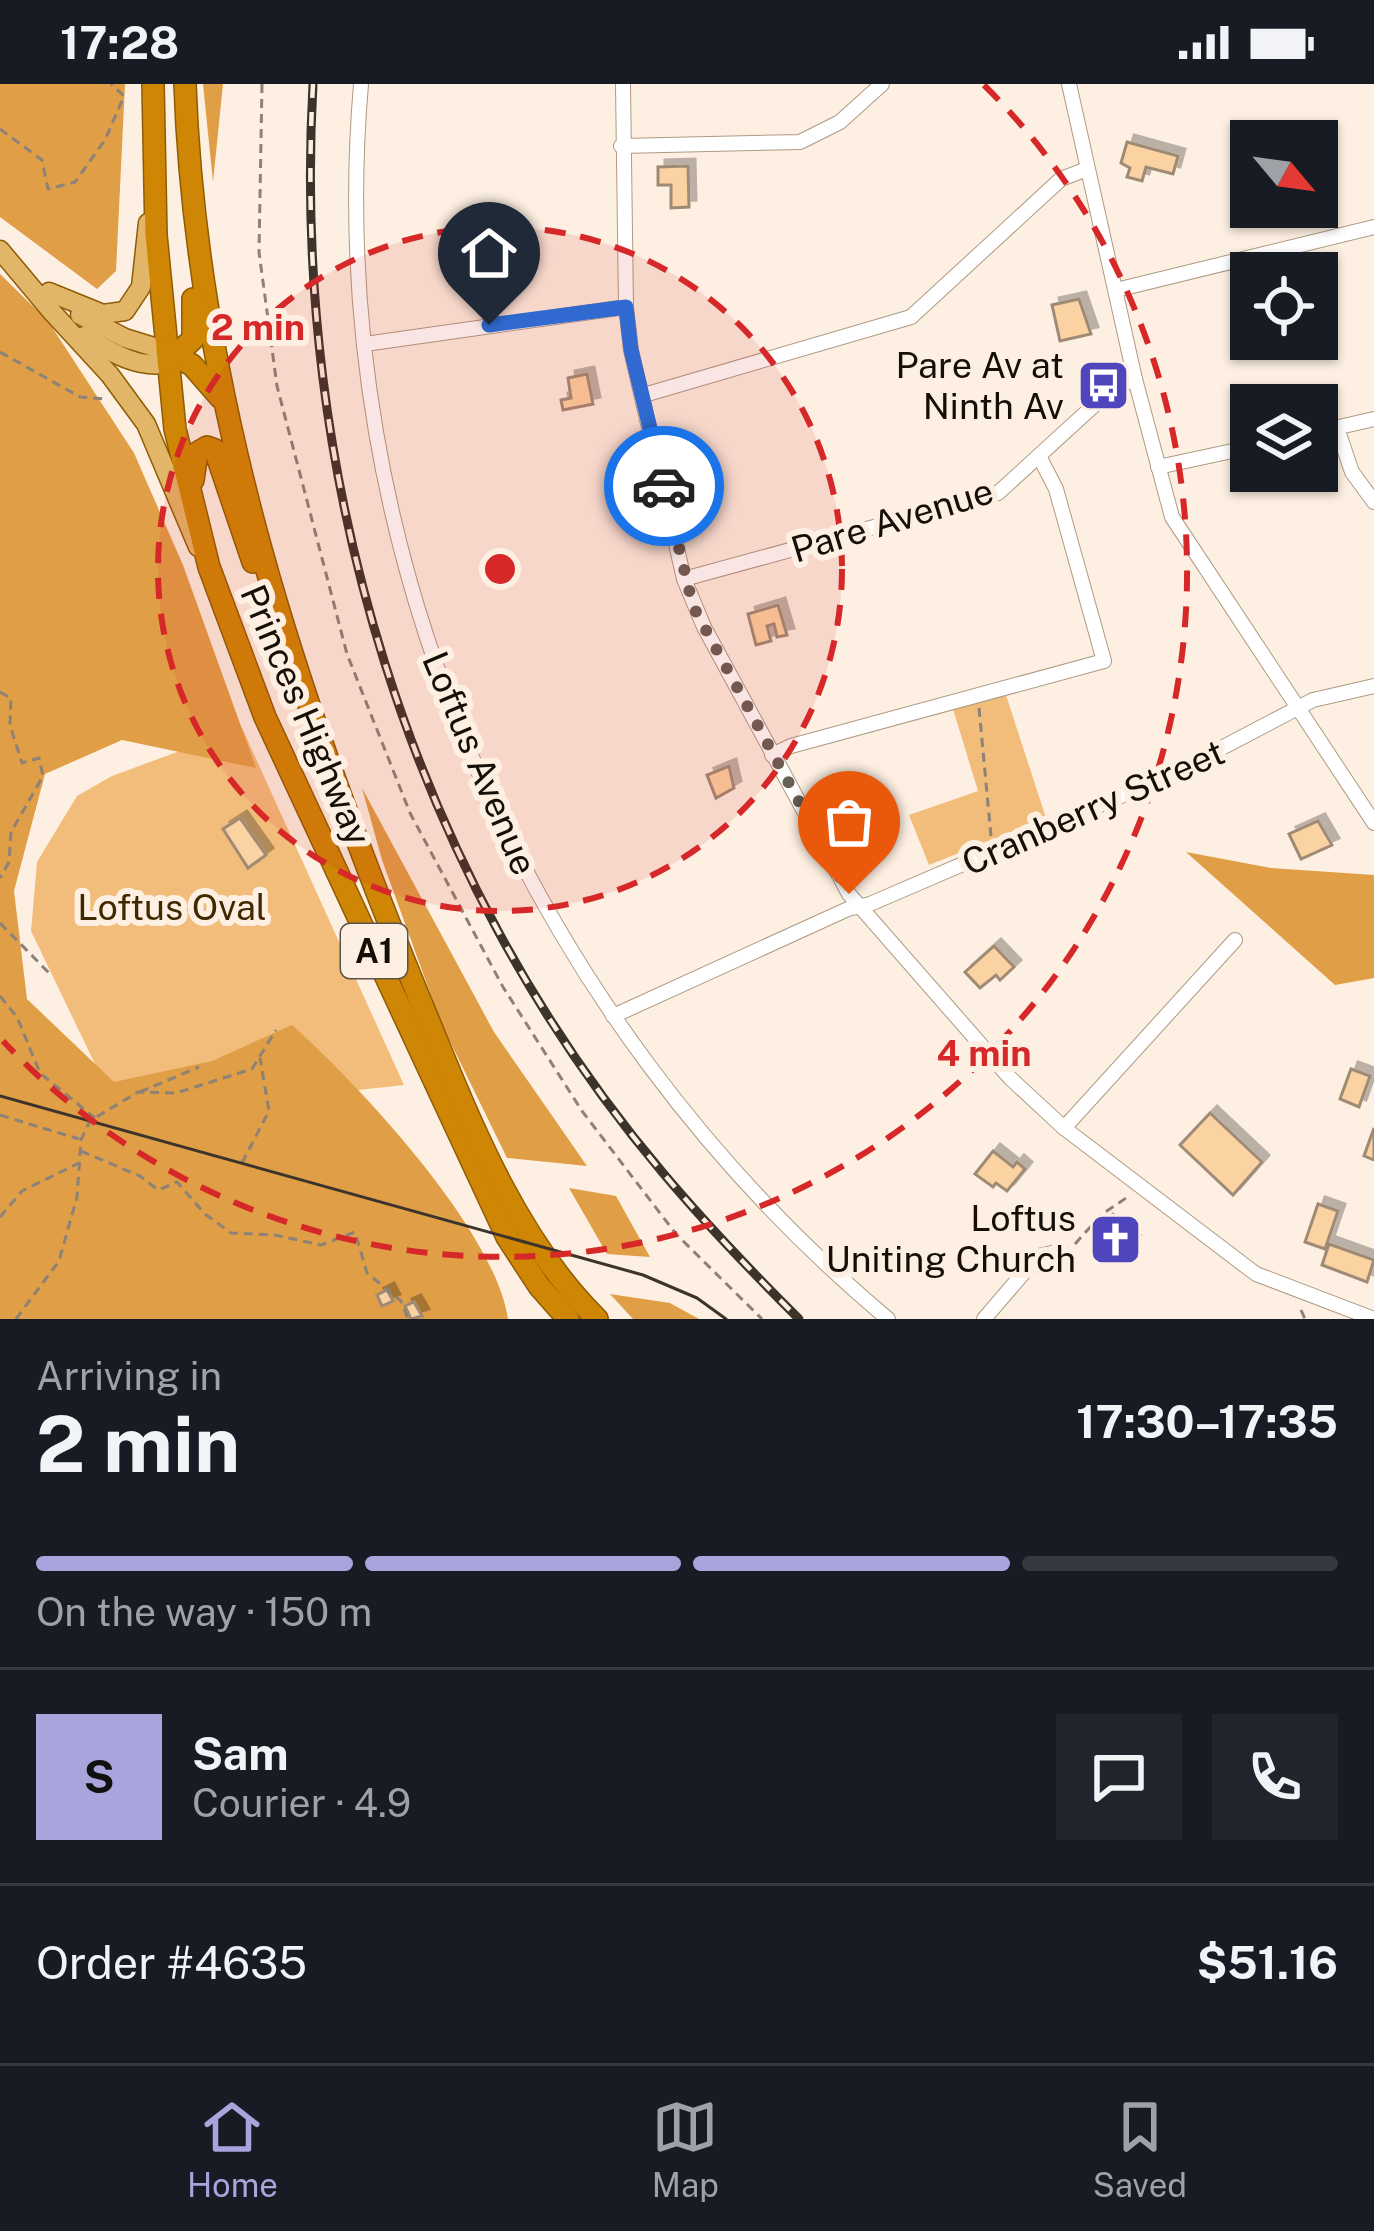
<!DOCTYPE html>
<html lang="en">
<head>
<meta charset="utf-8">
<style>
  :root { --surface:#171b24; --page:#20242c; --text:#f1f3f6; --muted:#9ea1a6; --line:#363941; --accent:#a8a5dc }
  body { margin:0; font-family:"Public Sans",sans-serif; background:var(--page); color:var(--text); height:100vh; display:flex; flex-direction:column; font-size:45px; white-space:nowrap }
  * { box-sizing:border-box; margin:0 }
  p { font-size:39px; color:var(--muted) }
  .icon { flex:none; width:66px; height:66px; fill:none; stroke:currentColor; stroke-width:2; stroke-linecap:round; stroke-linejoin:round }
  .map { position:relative; height:1235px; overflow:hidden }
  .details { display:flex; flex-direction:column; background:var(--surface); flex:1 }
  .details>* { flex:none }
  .needle { width:78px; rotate:119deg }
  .buttons { position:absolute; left:1230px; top:36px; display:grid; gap:24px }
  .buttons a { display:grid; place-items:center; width:108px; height:108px; border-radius:0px; background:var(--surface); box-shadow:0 3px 9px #0004; font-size:60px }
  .pin { position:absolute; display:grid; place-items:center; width:102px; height:102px; color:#fff; margin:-123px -51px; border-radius:50% 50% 50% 0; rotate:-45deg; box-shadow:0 0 12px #0007 }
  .pin .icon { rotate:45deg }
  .courier { position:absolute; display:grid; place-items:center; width:120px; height:120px; margin:-60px; border:9px solid #1a73e8; border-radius:50%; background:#fff; color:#222; box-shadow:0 3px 15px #0007 }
  .summary em { font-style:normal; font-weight:700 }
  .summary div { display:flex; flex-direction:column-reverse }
  .summary { display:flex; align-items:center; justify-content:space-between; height:204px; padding:0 36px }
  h1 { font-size:78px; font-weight:700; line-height:90px }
  .bar { display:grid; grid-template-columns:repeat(4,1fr); gap:18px 12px; align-content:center; height:144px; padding:0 36px }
  .bar i { height:15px; border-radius:9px; background:var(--line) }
  .bar .on { background:var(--accent) }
  .bar p { grid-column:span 4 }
  .line { display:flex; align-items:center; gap:30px; padding:0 36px; border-top:3px solid var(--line) }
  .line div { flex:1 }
  .round { display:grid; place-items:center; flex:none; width:126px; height:126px; border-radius:0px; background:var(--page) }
  .status { display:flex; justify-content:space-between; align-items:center; height:84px; padding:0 60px; background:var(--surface); direction:ltr }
  .status svg { height:33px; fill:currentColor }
  .tabs { display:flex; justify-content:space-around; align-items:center; height:168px; border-top:3px solid var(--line); background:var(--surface); font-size:33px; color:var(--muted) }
  .tabs a { display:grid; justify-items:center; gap:6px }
  .tabs .on { color:var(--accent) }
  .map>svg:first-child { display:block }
  .green { fill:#f2bc7a }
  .forest { fill:#e09e46 }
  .building { fill:#fbd2a2; stroke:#9f8b75; stroke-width:3; filter:url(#shadow) }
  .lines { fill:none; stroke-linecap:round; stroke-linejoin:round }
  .minor-casing { stroke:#ae9a83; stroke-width:16 }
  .major-casing { stroke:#8e5c05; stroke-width:21 }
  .highway-casing { stroke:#8e5c05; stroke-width:24 }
  .path { stroke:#8c8277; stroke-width:3; stroke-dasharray:9 6; stroke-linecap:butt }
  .minor { stroke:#fff; stroke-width:14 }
  .major { stroke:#e2b668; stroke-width:18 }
  .highway { stroke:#cf8604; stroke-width:21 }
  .tram { stroke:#3c342b; stroke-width:3 }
  .rail-casing { stroke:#3c342b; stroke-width:9 }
  .rail { stroke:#fdf0e2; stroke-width:4.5; stroke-dasharray:14; stroke-linecap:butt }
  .done { stroke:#675e54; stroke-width:12; stroke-dasharray:0 21.6 }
  .route { stroke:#1a73e8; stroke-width:15 }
  .ring { fill:none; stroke:#d62828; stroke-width:6; stroke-dasharray:21 15 }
  .labels { text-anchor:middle; stroke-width:12; stroke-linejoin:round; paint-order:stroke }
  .shield { fill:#fdf0e2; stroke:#5b5249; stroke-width:3 }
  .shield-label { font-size:33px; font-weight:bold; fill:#160f07 }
  .poi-label { font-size:36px; fill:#160f07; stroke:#fdf0e2; text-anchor:end }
  .street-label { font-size:36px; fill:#160f07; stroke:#fdf0e2 }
  .park-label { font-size:36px; fill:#422801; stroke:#fdf0e2 }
  .centre { fill:#d62828; stroke:#fdf0e2; stroke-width:6 }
  .ring-label { font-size:36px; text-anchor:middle; font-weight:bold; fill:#d62828; stroke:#fdf0e2; stroke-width:12; stroke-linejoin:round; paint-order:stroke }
</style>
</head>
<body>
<div class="status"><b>17:28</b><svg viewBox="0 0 49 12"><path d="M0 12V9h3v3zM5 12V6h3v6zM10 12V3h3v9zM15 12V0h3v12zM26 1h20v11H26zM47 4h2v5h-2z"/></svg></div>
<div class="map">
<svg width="1374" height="1235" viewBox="0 0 1374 1235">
  <defs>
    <filter id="shadow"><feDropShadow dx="7" dy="-7" stdDeviation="0" flood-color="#0004"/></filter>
  </defs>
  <rect width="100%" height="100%" fill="#fdf0e2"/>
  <g class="green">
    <polygon points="1005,608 1046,734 929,781 909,731 978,707 953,625"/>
    <polygon points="242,644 404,1001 120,1032 31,847 37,778 77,712 112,692"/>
  </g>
  <g class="forest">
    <polygon points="0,0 125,0 116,187 97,205 0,133"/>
    <polygon points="203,0 223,0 213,98"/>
    <path d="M0 190 48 237 134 369 183 481 256 684 122 656 45 690 14 807 27 915 114 998 212 977 292 941C360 1002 495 1146 508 1235H0Z"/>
    <polygon points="362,704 494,948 587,1082 507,1074 441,939 382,776"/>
    <polygon points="1186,768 1271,784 1374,791 1374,894 1335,901"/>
    <polygon points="569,1104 616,1112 650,1173 607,1170"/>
    <polygon points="610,1210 670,1219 699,1235 633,1235"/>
  </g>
  <g class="building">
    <polygon points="1127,58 1178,72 1173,90 1146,83 1142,97 1127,93 1130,84 1121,79"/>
    <polygon points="688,82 689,123 671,124 671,101 658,101 658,83"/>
    <polygon points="1079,215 1091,250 1060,257 1052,221"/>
    <polygon points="587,290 593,320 563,326 561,316 571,314 568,294"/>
    <polygon points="778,521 787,551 777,553 774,540 767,542 771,557 756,561 748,530"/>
    <polygon points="729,682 734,704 716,714 707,691"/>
    <polygon points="240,734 266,771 248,784 223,745"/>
    <polygon points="1318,737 1332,761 1301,775 1289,750"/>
    <polygon points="994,862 1014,883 1000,896 996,891 980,904 965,888"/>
    <polygon points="1351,985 1370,992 1359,1023 1340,1015"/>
    <polygon points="1210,1029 1262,1078 1233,1111 1180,1061"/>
    <polygon points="1374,1044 1374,1076 1364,1072"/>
    <polygon points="993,1067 1013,1083 1017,1078 1025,1085 1007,1107 996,1099 993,1103 975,1090"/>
    <polygon points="1318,1120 1338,1127 1325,1165 1305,1158"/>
    <polygon points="1106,1137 1133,1158 1123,1172 1096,1151"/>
    <polygon points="1329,1160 1374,1176 1367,1198 1322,1181"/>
    <polygon points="387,1206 393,1217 382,1222 377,1211"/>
    <polygon points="414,1218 422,1232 411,1235 405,1222"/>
  </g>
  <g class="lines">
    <defs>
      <g id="minor">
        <path d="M361 0C321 469 530 935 888 1235"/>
        <polyline points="623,0 626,223 631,266 684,495 704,543 849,810 1010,994 1064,1044 1256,1190 1374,1235"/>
        <polyline points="1069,0 1135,295 1172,433 1374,739"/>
        <polyline points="621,62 800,58 840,38 882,0"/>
        <polyline points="1116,206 1374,143"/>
        <polyline points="365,260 626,223"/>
        <polyline points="644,311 911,233 1061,95 1087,85"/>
        <polyline points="1337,344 1352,388 1374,418"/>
        <polyline points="1317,348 1374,335"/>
        <polyline points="1158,383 1251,363"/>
        <polyline points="684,495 998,409 1113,304 1135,295"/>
        <polyline points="772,671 791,662 1104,577 1056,405 1040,374"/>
        <polyline points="613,932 848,825 870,820 1172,690 1313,616 1374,602"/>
        <polyline points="1064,1044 1235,856"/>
        <polyline points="984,1235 1038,1172 1061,1167"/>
      </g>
      <g id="major">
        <polyline points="0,166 52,228"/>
        <polyline points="49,208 103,230 125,227 141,203 148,139"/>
        <polyline points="52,228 110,291 146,340 198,463"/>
        <polyline points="80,231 125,254 167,267"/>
        <path d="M84 252C109 267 138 286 168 279"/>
      </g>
      <g id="highway">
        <polyline points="153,0 156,151 175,345 209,483 265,633 507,1153 539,1202 568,1235"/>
        <path d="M185 0C196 316 299 621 418 911 464 1022 510 1149 597 1235"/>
        <polyline points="167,268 192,281 220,313"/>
        <polyline points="168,279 193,255 193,215"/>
        <polyline points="193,396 197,369 207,363 215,366 253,478"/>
      </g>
    </defs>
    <use href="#minor" class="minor-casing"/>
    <use href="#major" class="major-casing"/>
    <use href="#highway" class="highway-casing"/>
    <g class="path">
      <polyline points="262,0 259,168 277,302 347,570 410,729 503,903 582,1027 676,1150 762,1235"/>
      <polyline points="0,45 42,76 48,105 75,98 105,56 124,12 111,0"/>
      <polyline points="0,268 80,313 104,315"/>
      <polyline points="0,608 11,614 10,641 22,679 39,674 43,692 11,748 9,778 0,794"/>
      <polyline points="979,624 991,752"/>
      <polyline points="0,839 50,890"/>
      <polyline points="0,912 17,933 40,989 95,1034"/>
      <polyline points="140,1008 199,983"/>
      <polyline points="0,1031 79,1055"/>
      <polyline points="81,1067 140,1092 158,1106 177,1098 205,1130 231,1149 275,1151 321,1161 355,1148 367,1189 401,1217 408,1235"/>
      <polyline points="242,1079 269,1027 260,974"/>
      <polyline points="0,1133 22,1107 79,1079"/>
      <polyline points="1075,1160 1101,1131 1129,1112"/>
      <polyline points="1301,1226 1305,1235"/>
      <polyline points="16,1235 59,1177 77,1113 81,1056 90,1037 138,1008 176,1009 252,985 276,946"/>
    </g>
    <use href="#minor" class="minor"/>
    <use href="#major" class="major"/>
    <use href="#highway" class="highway"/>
    <polyline class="tram" points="0,1012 643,1191 697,1214 726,1235"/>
    <defs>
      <path id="rail" d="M313 0C291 390 409 789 663 1089 706 1140 752 1188 799 1235"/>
    </defs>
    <use href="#rail" class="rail-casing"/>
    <use href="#rail" class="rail"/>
  </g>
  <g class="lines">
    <polyline class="done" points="664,402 693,522 849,810"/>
    <polyline class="route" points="489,241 626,223 631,266 664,402"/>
  </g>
  <circle cx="500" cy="485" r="342" fill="#d62828" fill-opacity=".12"/>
  <g class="ring">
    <circle cx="500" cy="485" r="342"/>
    <path d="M984 1A685 685 0 1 1 3 957"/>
  </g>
  <defs>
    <symbol id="bus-square" viewBox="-11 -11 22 22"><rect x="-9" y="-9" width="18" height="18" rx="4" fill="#4f45bc" stroke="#fdf0e2"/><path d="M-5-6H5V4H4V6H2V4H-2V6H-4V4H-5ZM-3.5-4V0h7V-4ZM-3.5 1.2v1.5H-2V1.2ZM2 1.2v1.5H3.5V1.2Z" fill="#fff"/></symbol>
    <symbol id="church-square" viewBox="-11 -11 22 22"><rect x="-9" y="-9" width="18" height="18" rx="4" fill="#4f45bc" stroke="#fdf0e2"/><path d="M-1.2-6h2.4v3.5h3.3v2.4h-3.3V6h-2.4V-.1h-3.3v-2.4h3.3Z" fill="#fff"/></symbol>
  </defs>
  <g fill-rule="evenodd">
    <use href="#bus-square" x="1074" y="272" width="59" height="59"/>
    <use href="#church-square" x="1086" y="1126" width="59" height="59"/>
  </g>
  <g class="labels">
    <rect class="shield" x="341" y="840" width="66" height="54" rx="9"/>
    <g class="shield-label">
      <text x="374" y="879">A1</text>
    </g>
    <g class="poi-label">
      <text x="1064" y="294">Pare Av at<tspan x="1064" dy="41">Ninth Av</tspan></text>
      <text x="1076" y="1147">Loftus<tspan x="1076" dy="41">Uniting Church</tspan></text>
    </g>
    <g class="street-label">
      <text transform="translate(892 436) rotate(-17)" y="13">Pare Avenue</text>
      <text transform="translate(306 631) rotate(67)" y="13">Princes Highway</text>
      <text transform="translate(480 679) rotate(67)" y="13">Loftus Avenue</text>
      <text transform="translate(1093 723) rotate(-24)" y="13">Cranberry Street</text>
    </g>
    <g class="park-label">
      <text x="172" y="836">Loftus Oval</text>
    </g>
  </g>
  <circle cx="500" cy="485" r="18" class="centre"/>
  <g class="ring-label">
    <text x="258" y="256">2 min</text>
    <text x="984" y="982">4 min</text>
  </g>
</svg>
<div class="buttons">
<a><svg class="needle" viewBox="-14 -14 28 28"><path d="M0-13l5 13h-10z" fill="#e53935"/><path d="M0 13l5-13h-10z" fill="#9ea1a6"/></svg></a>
<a><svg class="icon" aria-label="locate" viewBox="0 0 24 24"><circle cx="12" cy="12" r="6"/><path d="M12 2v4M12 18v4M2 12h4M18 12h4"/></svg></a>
<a><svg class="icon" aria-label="layers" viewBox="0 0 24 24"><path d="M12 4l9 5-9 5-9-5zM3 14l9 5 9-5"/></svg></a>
</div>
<div class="pin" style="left:849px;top:810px;background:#ea580c"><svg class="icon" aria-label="bag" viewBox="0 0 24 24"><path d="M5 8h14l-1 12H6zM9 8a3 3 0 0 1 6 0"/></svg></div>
<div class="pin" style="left:489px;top:241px;background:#1f2937"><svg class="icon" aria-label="home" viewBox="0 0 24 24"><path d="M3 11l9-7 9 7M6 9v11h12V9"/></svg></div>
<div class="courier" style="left:664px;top:402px"><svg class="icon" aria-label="car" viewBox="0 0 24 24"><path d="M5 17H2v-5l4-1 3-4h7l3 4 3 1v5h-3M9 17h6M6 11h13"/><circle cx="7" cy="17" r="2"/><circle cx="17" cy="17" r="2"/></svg></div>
</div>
<section class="details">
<div class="summary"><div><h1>2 min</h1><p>Arriving in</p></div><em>17:30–17:35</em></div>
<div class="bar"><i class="on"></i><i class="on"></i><i class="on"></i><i></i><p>On the way · 150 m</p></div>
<div class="line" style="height:216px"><b class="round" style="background:var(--accent);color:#111">S</b><div><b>Sam</b><p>Courier · 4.9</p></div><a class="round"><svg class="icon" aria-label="chat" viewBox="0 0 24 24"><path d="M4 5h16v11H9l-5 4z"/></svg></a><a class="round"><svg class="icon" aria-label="phone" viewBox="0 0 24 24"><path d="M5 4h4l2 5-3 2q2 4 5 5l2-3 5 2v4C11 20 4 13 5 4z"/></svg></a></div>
<div class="line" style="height:156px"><div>Order #4635</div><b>$51.16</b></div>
</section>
<nav class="tabs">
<a class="on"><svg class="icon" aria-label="home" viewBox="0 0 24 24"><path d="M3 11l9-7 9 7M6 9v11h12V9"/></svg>Home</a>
<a><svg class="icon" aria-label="map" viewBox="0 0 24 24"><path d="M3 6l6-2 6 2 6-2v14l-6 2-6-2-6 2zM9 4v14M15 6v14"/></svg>Map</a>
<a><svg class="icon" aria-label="saved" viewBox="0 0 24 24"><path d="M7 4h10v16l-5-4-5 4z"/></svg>Saved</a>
</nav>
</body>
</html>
